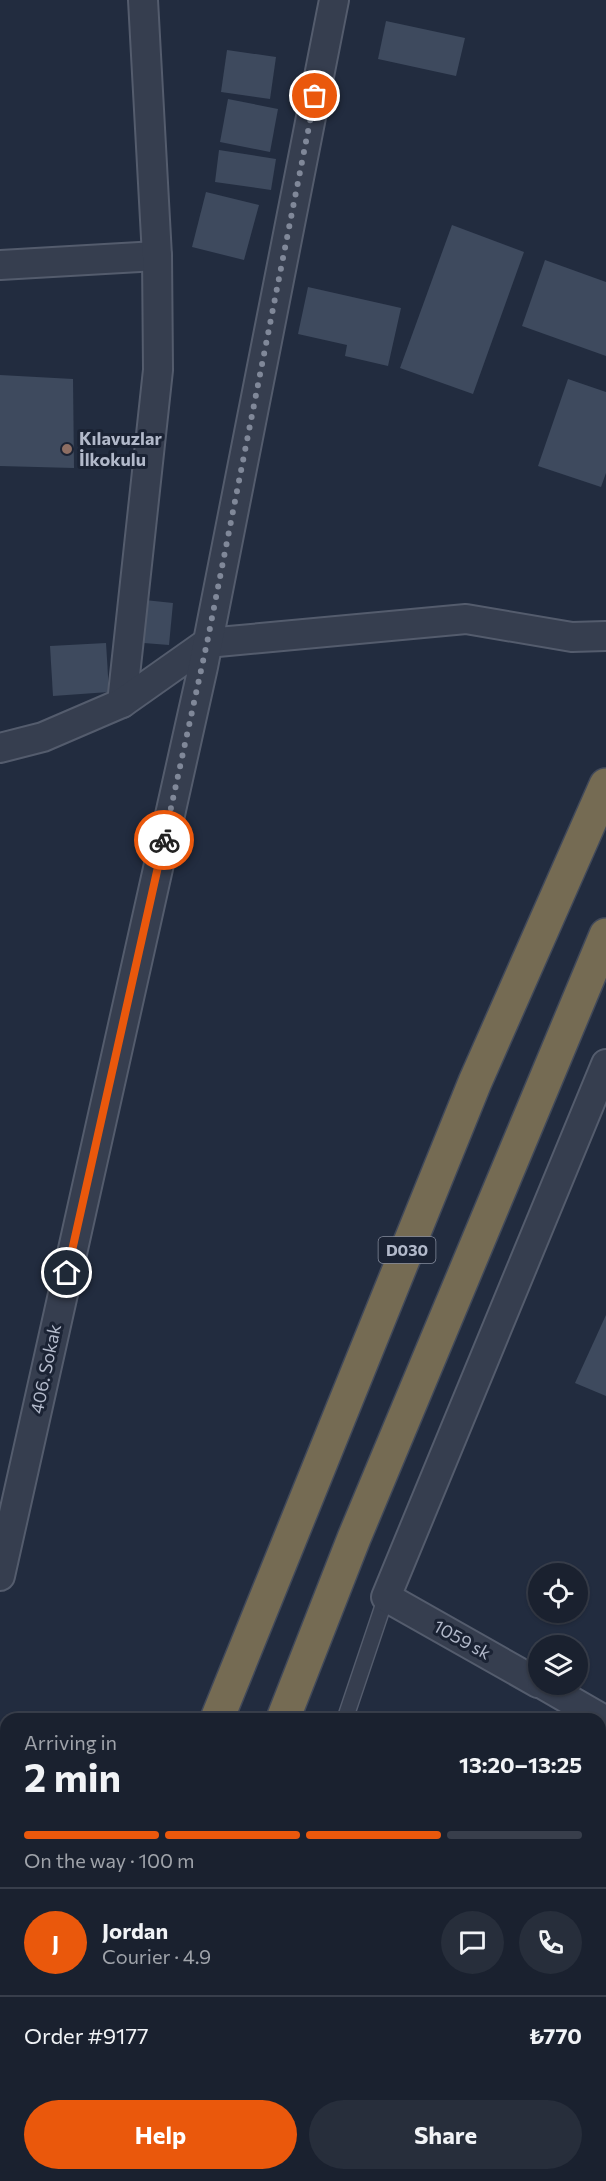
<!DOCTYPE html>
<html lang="en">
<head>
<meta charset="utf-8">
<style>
  :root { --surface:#1a212f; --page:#272e3b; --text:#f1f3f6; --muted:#9fa3aa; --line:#383e4b; --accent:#ea580c }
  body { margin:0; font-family:Commissioner,sans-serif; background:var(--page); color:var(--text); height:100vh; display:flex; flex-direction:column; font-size:22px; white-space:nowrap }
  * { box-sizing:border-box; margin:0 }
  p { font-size:20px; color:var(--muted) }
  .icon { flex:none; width:33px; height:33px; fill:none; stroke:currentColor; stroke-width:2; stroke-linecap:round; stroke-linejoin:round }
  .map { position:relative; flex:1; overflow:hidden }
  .sheet { position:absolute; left:0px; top:1713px; width:606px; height:468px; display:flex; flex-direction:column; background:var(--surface); border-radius:18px 18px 0 0; box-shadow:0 2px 4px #0004,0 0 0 2px var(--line) }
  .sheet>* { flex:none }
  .fabs { position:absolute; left:528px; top:1563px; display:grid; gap:12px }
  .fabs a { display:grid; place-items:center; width:60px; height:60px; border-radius:50%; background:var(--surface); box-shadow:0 2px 4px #0004,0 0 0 2px var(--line); font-size:30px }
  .pin { position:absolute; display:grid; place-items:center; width:51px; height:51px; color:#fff; margin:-26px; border:3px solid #fff; border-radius:50%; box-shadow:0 2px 6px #0007 }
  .courier { position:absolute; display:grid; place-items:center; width:60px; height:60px; margin:-30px; border:4px solid #ea580c; border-radius:50%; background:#fff; color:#222; box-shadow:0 2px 8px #0007 }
  .headline em { font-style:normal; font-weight:700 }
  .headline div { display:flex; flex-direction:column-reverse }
  .headline { display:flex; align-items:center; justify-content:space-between; height:102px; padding:0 24px }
  h1 { font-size:39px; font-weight:700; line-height:45px }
  .bar { display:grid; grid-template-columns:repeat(4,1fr); gap:9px 6px; align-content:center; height:72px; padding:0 24px }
  .bar i { height:8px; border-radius:4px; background:var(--line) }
  .bar .on { background:var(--accent) }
  .bar p { grid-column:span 4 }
  .line { display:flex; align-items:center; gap:15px; padding:0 24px; border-top:2px solid var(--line) }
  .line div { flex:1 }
  .round { display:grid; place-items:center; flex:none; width:63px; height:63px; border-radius:32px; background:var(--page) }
  .action { display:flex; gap:12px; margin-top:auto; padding:12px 24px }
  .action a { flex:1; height:69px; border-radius:36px; background:var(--accent); color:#fff; font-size:24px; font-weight:700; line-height:69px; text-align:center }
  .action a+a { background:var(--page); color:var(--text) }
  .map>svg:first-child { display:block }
  .building { fill:#3e4a5e }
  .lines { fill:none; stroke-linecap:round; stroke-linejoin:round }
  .lane-casing { stroke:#545c6d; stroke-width:18 }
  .street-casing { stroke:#545c6d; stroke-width:32 }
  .highway-casing { stroke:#41495a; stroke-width:36 }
  .lane { stroke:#363e4f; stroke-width:15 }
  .street { stroke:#363e4f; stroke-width:28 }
  .highway { stroke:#756b53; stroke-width:33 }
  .done { stroke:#808899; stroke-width:6; stroke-dasharray:0 10.8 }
  .route { stroke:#ea580c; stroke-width:8 }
  .education-dot { fill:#8d6e63; stroke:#1b2334; stroke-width:2 }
  .labels { text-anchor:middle; stroke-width:6; stroke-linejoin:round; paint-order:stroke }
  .shield { fill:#1b2334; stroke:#858c9d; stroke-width:1.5 }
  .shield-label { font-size:16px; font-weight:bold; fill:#b2b9ca }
  .poi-label { font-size:18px; font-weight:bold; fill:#b2b9ca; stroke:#1b2334; text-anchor:start }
  .street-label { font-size:18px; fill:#b2b9ca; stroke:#1b2334 }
</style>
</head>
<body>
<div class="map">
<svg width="606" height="2181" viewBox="0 0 606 2181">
  <rect width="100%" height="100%" fill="#222c3f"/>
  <g class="building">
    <polygon points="386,21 465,38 456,76 378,59"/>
    <polygon points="227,50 276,57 270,99 221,92"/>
    <polygon points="228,99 278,109 270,152 220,142"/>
    <polygon points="219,150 276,159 271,190 215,182"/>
    <polygon points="206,192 259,205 244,260 192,247"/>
    <polygon points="452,225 524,252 473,394 400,368"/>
    <polygon points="545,260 606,282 606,356 522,326"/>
    <polygon points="308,287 401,308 388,366 345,356 347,345 298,334"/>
    <polygon points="0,375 73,379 74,468 0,466"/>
    <polygon points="568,379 606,392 606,473 601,487 538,466"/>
    <polygon points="135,599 173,603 169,645 131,642"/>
    <polygon points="106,643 109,692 53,696 50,646"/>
    <polygon points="606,1315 606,1396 575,1383"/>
    <polygon points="600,1759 606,1763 606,1803 600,1812"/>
    <polygon points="606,1877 606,1941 600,1944 600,1880"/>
    <polygon points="600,2077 606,2082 606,2125 600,2130"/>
    <polygon points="363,2175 427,2175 425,2181 362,2181"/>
    <polygon points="487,2175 515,2175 535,2180 486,2181"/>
  </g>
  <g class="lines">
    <defs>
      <polyline id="lane" points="345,1719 386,1597"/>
      <g id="street">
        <polyline points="0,265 157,256"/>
        <polyline points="122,703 158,370 157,256 143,0"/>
        <polyline points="0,748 43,737 122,703 207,643 466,619 572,637 606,636"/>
        <polyline points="0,1576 203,667 334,0"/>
        <polyline points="538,1683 386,1597 606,1064"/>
        <polyline points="542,1684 606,1721"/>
        <polyline points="600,1854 606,1850"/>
        <polyline points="600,1971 606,1969"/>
        <polyline points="600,2172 606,2167"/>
        <polyline points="298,2181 301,2175"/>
        <polyline points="457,2181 459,2175"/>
      </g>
      <g id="highway">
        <polyline points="217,1719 475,1082 606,785"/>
        <polyline points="283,1719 354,1538 606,935"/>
        <polyline points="59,2181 61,2175"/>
        <polyline points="117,2181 118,2175"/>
      </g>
    </defs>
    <use href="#lane" class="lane-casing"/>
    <use href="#street" class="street-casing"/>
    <use href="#highway" class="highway-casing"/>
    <use href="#lane" class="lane"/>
    <use href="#street" class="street"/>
    <use href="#highway" class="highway"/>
  </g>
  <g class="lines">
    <polyline class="done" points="164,840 207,643 315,96"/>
    <polyline class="route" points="67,1273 164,840"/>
  </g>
  <circle class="education-dot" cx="67" cy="449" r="6"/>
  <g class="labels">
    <rect class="shield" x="378.5" y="1237" width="57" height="26" rx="4.5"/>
    <g class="shield-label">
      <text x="407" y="1256">D030</text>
    </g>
    <g class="poi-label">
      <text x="79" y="445">Kılavuzlar<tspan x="79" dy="21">İlkokulu</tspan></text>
    </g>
    <g class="street-label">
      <text transform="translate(46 1369) rotate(-78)" y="6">406. Sokak</text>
      <text transform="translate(462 1640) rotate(29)" y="6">1059 sk</text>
    </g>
  </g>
</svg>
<div class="fabs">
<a><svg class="icon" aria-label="locate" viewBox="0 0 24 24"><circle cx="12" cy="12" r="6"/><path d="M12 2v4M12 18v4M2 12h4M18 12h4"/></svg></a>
<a><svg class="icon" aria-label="layers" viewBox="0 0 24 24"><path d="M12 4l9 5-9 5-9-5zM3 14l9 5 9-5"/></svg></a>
</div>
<div class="pin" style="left:315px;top:96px;background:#ea580c"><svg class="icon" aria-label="bag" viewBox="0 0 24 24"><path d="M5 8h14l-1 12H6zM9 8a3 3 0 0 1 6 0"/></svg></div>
<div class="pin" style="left:67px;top:1273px;background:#1f2937"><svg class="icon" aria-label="home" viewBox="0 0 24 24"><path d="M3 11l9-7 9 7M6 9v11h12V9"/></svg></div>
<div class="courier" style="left:164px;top:840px"><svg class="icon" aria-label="bike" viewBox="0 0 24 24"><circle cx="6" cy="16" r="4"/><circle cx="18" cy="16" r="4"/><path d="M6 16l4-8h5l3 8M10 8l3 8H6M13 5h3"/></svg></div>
<section class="sheet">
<div class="headline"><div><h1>2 min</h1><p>Arriving in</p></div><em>13:20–13:25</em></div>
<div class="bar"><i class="on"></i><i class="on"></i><i class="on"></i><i></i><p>On the way · 100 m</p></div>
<div class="line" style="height:108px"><b class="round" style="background:var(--accent);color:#fff">J</b><div><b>Jordan</b><p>Courier · 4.9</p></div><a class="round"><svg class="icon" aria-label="chat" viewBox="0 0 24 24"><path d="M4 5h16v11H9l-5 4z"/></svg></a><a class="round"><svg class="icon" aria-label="phone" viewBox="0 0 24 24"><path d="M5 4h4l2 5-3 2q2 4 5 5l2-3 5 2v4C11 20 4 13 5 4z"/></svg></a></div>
<div class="line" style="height:78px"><div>Order #9177</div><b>₺770</b></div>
<div class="action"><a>Help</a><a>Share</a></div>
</section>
</div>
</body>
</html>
